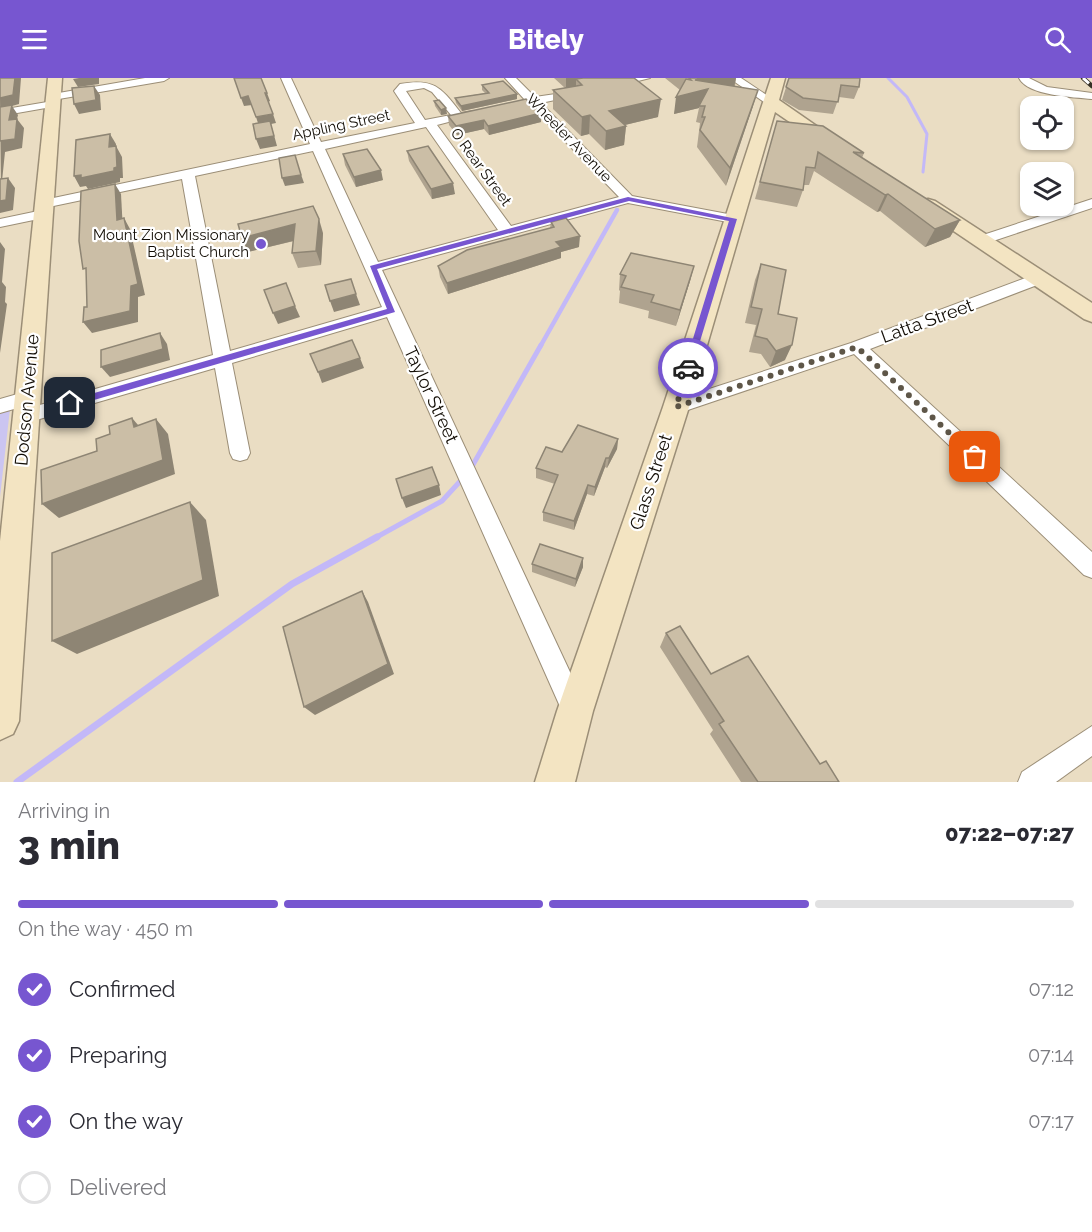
<!DOCTYPE html>
<html lang="en">
<head>
<meta charset="utf-8">
<style>
  :root { --surface:#fff; --page:#f2f2f3; --text:#2b2b33; --muted:#7c7c81; --line:#e1e1e2; --accent:#7756d0 }
  body { margin:0; font-family:Raleway,sans-serif; background:var(--page); color:var(--text); height:100vh; display:flex; flex-direction:column; font-size:22px; white-space:nowrap }
  * { box-sizing:border-box; margin:0 }
  p { font-size:20px; color:var(--muted) }
  .icon { flex:none; width:33px; height:33px; fill:none; stroke:currentColor; stroke-width:2; stroke-linecap:round; stroke-linejoin:round }
  .map { position:relative; height:704px; overflow:hidden }
  .drawer { display:flex; flex-direction:column; background:var(--surface); flex:1 }
  .drawer>* { flex:none }
  .controls { position:absolute; left:1020px; top:18px; display:grid; gap:12px }
  .controls a { display:grid; place-items:center; width:54px; height:54px; border-radius:12px; background:var(--surface); box-shadow:0 2px 4px #0004; font-size:30px }
  .pin { position:absolute; display:grid; place-items:center; width:51px; height:51px; color:#fff; margin:-26px; border-radius:12px; box-shadow:0 3px 9px #0006 }
  .courier { position:absolute; display:grid; place-items:center; width:60px; height:60px; margin:-30px; border:4px solid #7756d0; border-radius:50%; background:#fff; color:#222; box-shadow:0 2px 8px #0007 }
  .headline em { font-style:normal; font-weight:800 }
  .headline div { display:flex; flex-direction:column-reverse }
  .headline { display:flex; align-items:center; justify-content:space-between; height:102px; padding:0 18px }
  h1 { font-size:39px; font-weight:800; line-height:45px }
  .bar { display:grid; grid-template-columns:repeat(4,1fr); gap:9px 6px; align-content:center; height:72px; padding:0 18px }
  .bar i { height:8px; border-radius:4px; background:var(--line) }
  .bar .on { background:var(--accent) }
  .bar p { grid-column:span 4 }
  ol { padding:0 18px; list-style:none }
  li { display:flex; align-items:center; gap:18px; height:66px }
  li p { margin-inline-start:auto }
  li .icon { padding:6px; border-radius:50%; background:var(--accent); color:#fff; stroke-width:4 }
  li:last-child { color:var(--muted) }
  li i { width:33px; height:33px; border:3px solid var(--line); border-radius:50% }
  header { display:flex; justify-content:space-between; align-items:center; height:78px; padding:0 18px; background:var(--accent); color:#fff; font-size:27px; font-weight:800 }
  .map>svg:first-child { display:block }
  .green { fill:#cbc5f1 }
  .lines { fill:none; stroke-linecap:round; stroke-linejoin:round }
  .stream-far3 { stroke:#c3b8f8; stroke-width:3 }
  .stream-far2 { stroke:#c3b8f8; stroke-width:4.5 }
  .stream-far1 { stroke:#c3b8f8; stroke-width:5 }
  .stream { stroke:#c3b8f8; stroke-width:7 }
  .street-casing { stroke:#9b8e77; stroke-width:2 }
  .secondary-casing { stroke:#9b8e77; stroke-width:3 }
  .street { fill:#fff; fill-rule:evenodd }
  .secondary { fill:#f3e4c2; fill-rule:evenodd }
  .rail-casing { stroke:#363025; stroke-width:4.5 }
  .rail { stroke:#fff; stroke-width:3; stroke-dasharray:8; stroke-linecap:butt }
  .wall { fill:#afa38f }
  .shaded-wall { fill:#8e8574 }
  .building { fill:#cbbea6; stroke:#8e8574; stroke-width:1.5 }
  .route { fill:#7756d0 }
  .done { stroke:#5e5648; stroke-width:6; stroke-dasharray:0 10.8 }
  .poi-dot { fill:#7756d0; stroke:#fff; stroke-width:2 }
  .labels { text-anchor:middle; stroke-width:4.5; stroke-linejoin:round; paint-order:stroke }
  .far-street-label { font-size:15px; fill:#120d05; stroke:#fff }
  .far-poi-label { font-size:15px; fill:#120d05; stroke:#fff; text-anchor:end }
  .street-label { font-size:18px; fill:#120d05; stroke:#fff }
</style>
</head>
<body>
<header><svg class="icon" aria-label="menu" viewBox="0 0 24 24"><path d="M4 6h16M4 12h16M4 18h16"/></svg>Bitely<svg class="icon" aria-label="search" viewBox="0 0 24 24"><circle cx="10" cy="10" r="6"/><path d="M15 15l6 6"/></svg></header>
<div class="map">
<svg width="1092" height="704" viewBox="0 0 1092 704">
  <rect width="100%" height="100%" fill="#eaddc3"/>
  <polygon class="green" points="10,331 0,419 0,334"/>
  <g class="lines">
    <polyline class="stream-far3" points="888,0 907,19 927,56 923,94"/>
    <polyline class="stream-far2" points="540,269 617,132"/>
    <g class="stream-far1">
      <polyline points="470,392 541,267"/>
      <polyline points="375,460 442,423 464,399"/>
    </g>
    <polyline class="stream" points="17,704 292,506 377,459"/>
    <defs>
      <g id="street">
        <polygon points="145,0 169,0 164,3 53,22 47,19 53,16"/>
        <path d="M281 0H291L321 64 415 45 394 13 400 6C435 0 441 10 461 35L473 33 479 36 437 47 511 148 619 119 530 27 505 32 499 29 525 22 505 0H516L535 19 583 12V16L541 25 632 118 733 137 740 141 733 145 628 125 382 192 584 624 588 633 584 642 575 646 566 642 387 239 232 285 250 375 247 381 240 383 233 381 230 375 215 290 26 345 19 343 16 338 19 333 26 331 213 277 182 101 44 130 37 126 44 122 310 66ZM424 10 432 14 451 37 425 42 406 13ZM426 49 498 152 378 184 325 71ZM313 73 382 229 230 273 195 98Z"/>
        <polygon points="629,0 650,0 610,10 605,7"/>
        <polygon points="729,0 741,0 777,24 767,26"/>
        <path d="M1019 0H1029L1047 9 1092 15V21C1073 19 1028 18 1019 0Z"/>
        <polygon points="53,23 57,24 57,28 0,38 0,32"/>
        <polygon points="1092,121 1092,130 987,165 977,165 975,162 977,159"/>
        <polygon points="43,132 48,133 48,139 0,149 0,141"/>
        <polygon points="1039,195 1045,196 1047,200 1045,204 870,271 1092,474 1092,500 1084,497 854,276 676,336 669,334 667,329 669,324 851,265"/>
        <polygon points="28,313 35,315 37,320 35,325 0,335 0,321"/>
        <polygon points="1092,648 1092,678 1056,704 1018,704 1022,694"/>
      </g>
      <g id="secondary">
        <polygon points="48,0 62,0 19,643 13,656 0,662 0,463"/>
        <polygon points="771,0 785,0 779,22 844,67 841,71 829,71 775,34 689,329 593,633 575,704 535,704 557,633 663,329"/>
        <polygon points="928,121 935,123 1092,225 1092,244 1084,241 921,131 918,127 921,123"/>
      </g>
    </defs>
    <use href="#street" class="street-casing"/>
    <use href="#secondary" class="secondary-casing"/>
    <use href="#street" class="street"/>
    <use href="#secondary" class="secondary"/>
    <defs>
      <polyline id="rail" points="1083,0 1092,8"/>
    </defs>
    <use href="#rail" class="rail-casing"/>
    <use href="#rail" class="rail"/>
  </g>
  <g class="wall">
    <polygon points="554,0 634,0 658,39 625,47 626,48 624,67 605,72 589,56 581,58 553,31 553,12 565,10"/>
    <polygon points="665,0 736,0 735,8 753,28 726,108 697,69 700,45 696,44 699,30 674,36 680,12"/>
    <polygon points="789,0 859,9 854,21 839,19 833,36 799,32 782,22"/>
    <polygon points="482,7 517,21 462,33 456,25 455,20 485,15 482,12"/>
    <polygon points="434,23 447,36 441,37 435,28"/>
    <polygon points="541,35 541,44 489,57 484,51 457,57 449,47 448,38"/>
    <polygon points="777,43 864,75 862,80 960,142 950,159 925,169 880,133 877,134 814,93 809,107 804,107 803,112 797,129 755,121"/>
    <polygon points="407,73 455,116 432,121 409,83"/>
    <polygon points="343,76 383,102 356,109 345,87"/>
    <polygon points="551,144 579,169 561,174 561,180 448,216 440,199 438,188 550,150"/>
    <polygon points="323,155 321,187 298,190 292,175 294,163 248,174 242,160"/>
    <polygon points="761,186 778,236 785,282 770,289 761,276 749,274 756,247 745,245 755,202"/>
    <polygon points="694,188 690,203 676,248 648,240 649,233 619,225 620,213 619,212 620,196"/>
    <polygon points="618,361 617,371 607,390 605,389 594,418 587,416 574,452 543,443 543,434 555,406 536,400 536,390 562,374"/>
    <polygon points="583,480 583,489 575,509 532,494 532,486"/>
    <polygon points="666,555 711,596 820,686 839,704 741,704 710,656 713,652 660,569"/>
  </g>
  <g class="shaded-wall">
    <polygon points="15,0 21,0 19,26 12,28 18,37 17,41 24,50 22,70 5,74 1,113 0,20"/>
    <polygon points="79,0 99,0 99,6 78,9 73,1"/>
    <polygon points="566,0 611,0 576,1 576,9 566,11"/>
    <polygon points="705,0 736,0 734,9 699,28 699,30 674,36 676,19 695,2"/>
    <polygon points="94,8 100,17 101,32 79,36 74,26"/>
    <polygon points="758,12 753,28 726,108 730,90"/>
    <polygon points="265,15 267,15 270,23 268,24"/>
    <polygon points="517,16 517,21 462,33 461,28"/>
    <polygon points="248,18 252,27 244,28 241,20"/>
    <polygon points="661,21 658,39 608,51 609,33"/>
    <polygon points="446,30 447,36 441,37 441,32"/>
    <polygon points="541,35 541,44 489,57 488,48"/>
    <polygon points="273,36 276,45 271,46 277,68 260,71 256,61 259,48 256,39"/>
    <polygon points="590,37 589,56 581,58 582,39"/>
    <polygon points="484,42 484,51 457,57 456,48"/>
    <polygon points="626,48 624,67 605,72 606,53"/>
    <polygon points="110,56 116,66 115,80 109,69"/>
    <polygon points="116,68 122,79 123,100 120,100 120,104 88,111 86,108 80,109 74,98 81,97"/>
    <polygon points="297,85 304,105 285,108 282,100"/>
    <polygon points="381,92 383,102 356,109 354,99"/>
    <polygon points="8,100 15,110 13,132 0,135 0,123"/>
    <polygon points="453,105 455,116 432,121 431,111"/>
    <polygon points="115,106 121,116 123,153 117,142"/>
    <polygon points="888,116 880,133 877,134 885,117"/>
    <polygon points="124,140 130,151 145,217 138,219 138,244 92,255 83,244"/>
    <polygon points="319,141 323,155 321,187 316,173"/>
    <polygon points="960,142 950,159 925,169 935,151"/>
    <polygon points="295,146 301,161 248,174 242,160"/>
    <polygon points="580,158 579,169 561,174 561,180 448,216 447,205 556,164"/>
    <polygon points="0,164 5,171 2,204 6,209 5,224 7,226 0,275"/>
    <polygon points="694,188 690,203 676,248 680,232"/>
    <polygon points="356,216 360,227 334,234 330,223"/>
    <polygon points="295,228 300,239 278,246 273,235"/>
    <polygon points="160,255 167,266 170,282 110,299 101,289"/>
    <polygon points="792,267 785,282 770,289 776,273"/>
    <polygon points="360,280 364,290 322,305 318,294"/>
    <polygon points="132,340 145,355 134,349"/>
    <polygon points="156,341 168,356 175,396 59,440 42,426"/>
    <polygon points="618,361 617,371 607,390 609,380"/>
    <polygon points="606,380 605,389 594,418 595,409"/>
    <polygon points="439,407 441,417 406,430 402,420"/>
    <polygon points="588,407 587,416 574,452 574,443"/>
    <polygon points="190,424 206,442 219,518 77,576 52,563"/>
    <polygon points="583,480 583,489 575,509 576,501"/>
    <polygon points="362,513 368,524 394,596 315,637 304,629"/>
  </g>
  <g class="building">
    <polygon points="0,0 15,0 13,17 0,20"/>
    <polygon points="234,0 261,0 267,15 265,15 273,36 256,39 248,18 241,20"/>
    <polygon points="583,0 634,0 661,21 609,33 626,48 606,53 590,37 582,39 553,12 582,7 576,1"/>
    <polygon points="689,0 705,0 695,2 758,12 730,90 700,52 705,39 702,39 705,28 699,28 708,11 676,19 686,1 691,2"/>
    <polygon points="789,0 860,0 859,9 841,7 838,24 803,20 786,9"/>
    <polygon points="503,3 517,16 461,28 455,20 489,15 482,7"/>
    <polygon points="94,8 96,22 74,26 72,10"/>
    <polygon points="526,21 541,35 488,48 484,42 456,48 448,38"/>
    <polygon points="439,22 446,30 441,32 434,23"/>
    <polygon points="12,27 9,42 17,41 15,61 0,63 0,29"/>
    <polygon points="270,43 274,58 256,61 253,46"/>
    <polygon points="777,43 823,48 864,75 853,74 960,142 935,151 888,116 885,117 818,74 815,90 806,89 803,112 760,104"/>
    <polygon points="110,56 109,69 116,68 117,89 114,90 114,93 81,100 81,97 74,98 76,62"/>
    <polygon points="428,68 453,105 431,111 407,73"/>
    <polygon points="367,71 381,92 354,99 343,76"/>
    <polygon points="295,77 301,97 282,100 279,80"/>
    <polygon points="8,100 6,122 0,123 0,101"/>
    <polygon points="115,106 117,142 124,140 138,206 131,208 130,233 83,244 84,229 87,229 86,190 83,191 79,163 81,113"/>
    <polygon points="313,128 319,141 316,173 292,175 295,146 242,160 238,146"/>
    <polygon points="566,140 580,158 556,164 561,169 447,205 438,188 467,172 554,149 551,144"/>
    <polygon points="631,175 694,188 680,232 651,224 654,217 621,209 626,198 620,196"/>
    <polygon points="761,186 786,192 778,236 797,240 792,267 776,273 767,261 755,258 762,231 751,229"/>
    <polygon points="351,201 356,216 330,223 325,207"/>
    <polygon points="286,205 295,228 273,235 264,212"/>
    <polygon points="160,255 163,271 101,289 101,272"/>
    <polygon points="352,262 360,280 318,294 310,276"/>
    <polygon points="132,340 134,349 156,341 163,382 42,426 41,392 97,373 96,361 110,356 109,348"/>
    <polygon points="578,347 618,361 609,380 606,380 595,409 588,407 574,443 543,434 558,397 536,390 546,369 562,374"/>
    <polygon points="432,389 439,407 402,420 396,401"/>
    <polygon points="190,424 203,502 52,563 52,475"/>
    <polygon points="540,466 583,480 576,501 532,486"/>
    <polygon points="362,513 388,586 304,629 283,549"/>
    <polygon points="680,548 711,596 748,578 820,686 826,683 839,704 758,704 719,646 724,643 666,555"/>
  </g>
  <polygon class="route" points="628,119 737,141 691,293 684,290 729,143 629,123 377,191 395,234 70,329 65,325 70,322 387,231 370,188"/>
  <g class="lines">
    <polyline class="done" points="688,290 676,329 857,269 975,379"/>
  </g>
  <circle class="poi-dot" cx="261" cy="166" r="6"/>
  <g class="labels">
    <g class="far-street-label">
      <text transform="translate(341 47) rotate(-12)" y="5">Appling Street</text>
      <text transform="translate(569 60) rotate(46)" y="5">Wheeler Avenue</text>
      <text transform="translate(481 89) rotate(54)" y="5">O Rear Street</text>
    </g>
    <g class="far-poi-label">
      <text x="249" y="162">Mount Zion Missionary<tspan x="249" dy="17">Baptist Church</tspan></text>
    </g>
    <g class="street-label">
      <text transform="translate(927 243) rotate(-20)" y="6">Latta Street</text>
      <text transform="translate(431 317) rotate(65)" y="6">Taylor Street</text>
      <text transform="translate(27 322) rotate(-85)" y="6">Dodson Avenue</text>
      <text transform="translate(651 404) rotate(-72)" y="6">Glass Street</text>
    </g>
  </g>
</svg>
<div class="controls">
<a><svg class="icon" aria-label="locate" viewBox="0 0 24 24"><circle cx="12" cy="12" r="6"/><path d="M12 2v4M12 18v4M2 12h4M18 12h4"/></svg></a>
<a><svg class="icon" aria-label="layers" viewBox="0 0 24 24"><path d="M12 4l9 5-9 5-9-5zM3 14l9 5 9-5"/></svg></a>
</div>
<div class="pin" style="left:975px;top:379px;background:#ea580c"><svg class="icon" aria-label="bag" viewBox="0 0 24 24"><path d="M5 8h14l-1 12H6zM9 8a3 3 0 0 1 6 0"/></svg></div>
<div class="pin" style="left:70px;top:325px;background:#1f2937"><svg class="icon" aria-label="home" viewBox="0 0 24 24"><path d="M3 11l9-7 9 7M6 9v11h12V9"/></svg></div>
<div class="courier" style="left:688px;top:290px"><svg class="icon" aria-label="car" viewBox="0 0 24 24"><path d="M5 17H2v-5l4-1 3-4h7l3 4 3 1v5h-3M9 17h6M6 11h13"/><circle cx="7" cy="17" r="2"/><circle cx="17" cy="17" r="2"/></svg></div>
</div>
<section class="drawer">
<div class="headline"><div><h1>3 min</h1><p>Arriving in</p></div><em>07:22–07:27</em></div>
<div class="bar"><i class="on"></i><i class="on"></i><i class="on"></i><i></i><p>On the way · 450 m</p></div>
<ol>
<li><svg class="icon" aria-label="check" viewBox="0 0 24 24"><path d="M5 12l5 5 9-10"/></svg>Confirmed<p>07:12</p></li>
<li><svg class="icon" aria-label="check" viewBox="0 0 24 24"><path d="M5 12l5 5 9-10"/></svg>Preparing<p>07:14</p></li>
<li><svg class="icon" aria-label="check" viewBox="0 0 24 24"><path d="M5 12l5 5 9-10"/></svg>On the way<p>07:17</p></li>
<li><i></i>Delivered</li>
</ol>
</section>
</body>
</html>
